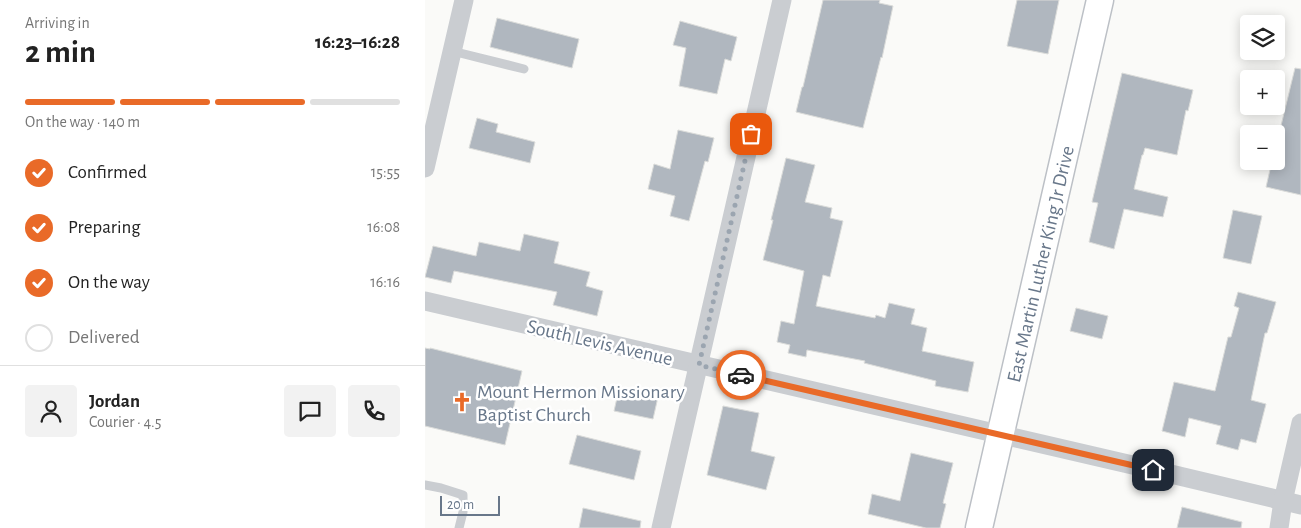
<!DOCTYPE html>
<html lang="en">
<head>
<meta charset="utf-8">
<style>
  :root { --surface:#fff; --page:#f2f2f2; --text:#222; --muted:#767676; --line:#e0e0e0; --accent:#e96a28 }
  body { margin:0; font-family:"Alegreya Sans",sans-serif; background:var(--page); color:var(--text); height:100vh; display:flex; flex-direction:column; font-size:19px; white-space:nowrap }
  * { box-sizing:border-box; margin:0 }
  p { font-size:16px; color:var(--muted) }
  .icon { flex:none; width:28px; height:28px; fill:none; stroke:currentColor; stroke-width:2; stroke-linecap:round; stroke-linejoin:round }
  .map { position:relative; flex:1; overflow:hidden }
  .sheet { display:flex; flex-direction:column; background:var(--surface); width:425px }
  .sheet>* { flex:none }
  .fabs { position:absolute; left:815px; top:15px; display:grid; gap:10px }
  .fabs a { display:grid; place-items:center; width:45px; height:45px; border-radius:5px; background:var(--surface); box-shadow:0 2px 12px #0003; font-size:25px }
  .scale { position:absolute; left:15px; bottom:12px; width:60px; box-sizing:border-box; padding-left:5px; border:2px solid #68778a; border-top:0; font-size:14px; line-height:18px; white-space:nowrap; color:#68778a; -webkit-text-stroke:4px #fff; paint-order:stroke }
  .pin { position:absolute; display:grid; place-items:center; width:42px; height:42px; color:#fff; margin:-21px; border-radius:10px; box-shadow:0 2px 8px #0006 }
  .courier { position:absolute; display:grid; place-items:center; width:50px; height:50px; margin:-25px; border:4px solid #e96a28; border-radius:50%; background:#fff; color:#222; box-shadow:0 1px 6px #0007 }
  .summary em { font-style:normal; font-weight:700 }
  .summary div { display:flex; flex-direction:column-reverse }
  .summary { display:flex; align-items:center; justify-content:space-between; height:85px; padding:0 25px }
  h1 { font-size:32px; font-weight:700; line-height:38px }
  .bar { display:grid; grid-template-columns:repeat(4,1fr); gap:8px 5px; align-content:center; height:60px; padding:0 25px }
  .bar i { height:6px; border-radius:4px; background:var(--line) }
  .bar .current { background:var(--accent) }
  .bar p { grid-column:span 4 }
  .line { display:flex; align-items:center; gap:12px; padding:0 25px; border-top:1px solid var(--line) }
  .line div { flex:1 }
  .round { display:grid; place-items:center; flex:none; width:52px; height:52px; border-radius:5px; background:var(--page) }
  ol { padding:0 25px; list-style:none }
  li { display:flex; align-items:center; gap:15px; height:55px }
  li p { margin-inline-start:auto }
  li .icon { padding:5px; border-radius:50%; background:var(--accent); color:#fff; stroke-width:4 }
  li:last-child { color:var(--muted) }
  li i { width:28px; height:28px; border:2px solid var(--line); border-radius:50% }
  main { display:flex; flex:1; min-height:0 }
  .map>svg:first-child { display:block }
  .building { fill:#b0b7bf; stroke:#dbdcda }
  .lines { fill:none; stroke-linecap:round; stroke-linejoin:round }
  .secondary-casing { stroke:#bcc0c6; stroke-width:29 }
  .lane { stroke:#cacdd1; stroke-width:9 }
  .street { stroke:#cacdd1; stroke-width:19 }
  .secondary { stroke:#fff; stroke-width:26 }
  .done { stroke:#9ba5b0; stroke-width:5; stroke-dasharray:0 9 }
  .route { stroke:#e96a28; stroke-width:6 }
  .labels { text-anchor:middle; stroke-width:5; stroke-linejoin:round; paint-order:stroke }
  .street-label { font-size:20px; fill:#68778a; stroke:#fff }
  .poi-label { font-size:20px; fill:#68778a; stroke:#fff; text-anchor:start }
</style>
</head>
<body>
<main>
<section class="sheet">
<div class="summary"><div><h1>2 min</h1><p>Arriving in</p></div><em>16:23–16:28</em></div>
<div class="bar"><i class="current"></i><i class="current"></i><i class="current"></i><i></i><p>On the way · 140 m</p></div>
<ol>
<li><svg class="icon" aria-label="check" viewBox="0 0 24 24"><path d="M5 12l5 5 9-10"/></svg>Confirmed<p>15:55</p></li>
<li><svg class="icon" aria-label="check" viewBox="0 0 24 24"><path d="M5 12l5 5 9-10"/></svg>Preparing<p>16:08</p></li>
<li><svg class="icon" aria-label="check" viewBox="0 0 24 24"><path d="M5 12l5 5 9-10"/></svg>On the way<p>16:16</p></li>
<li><i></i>Delivered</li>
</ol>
<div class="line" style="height:90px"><a class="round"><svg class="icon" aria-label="person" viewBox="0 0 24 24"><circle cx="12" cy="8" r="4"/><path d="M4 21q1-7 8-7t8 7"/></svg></a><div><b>Jordan</b><p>Courier · 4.5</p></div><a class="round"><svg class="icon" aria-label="chat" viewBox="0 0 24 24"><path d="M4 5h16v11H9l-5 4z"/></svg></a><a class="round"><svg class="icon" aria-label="phone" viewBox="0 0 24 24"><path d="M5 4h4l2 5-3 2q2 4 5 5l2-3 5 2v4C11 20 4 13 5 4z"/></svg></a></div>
</section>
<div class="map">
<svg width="876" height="528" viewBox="0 0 876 528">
  <rect width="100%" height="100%" fill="#fafaf8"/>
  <g class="building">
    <polygon points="398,0 455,0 454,3 468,6 457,58 456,57 438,128 371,112 377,87 378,87"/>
    <polygon points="592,0 634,0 623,54 582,46"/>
    <polygon points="72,18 154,39 147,68 65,47"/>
    <polygon points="255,21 312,37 306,61 300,59 292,94 254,86 261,48 248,45"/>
    <polygon points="870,68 876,69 876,195 841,187 847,161 851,161 853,138"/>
    <polygon points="697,73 768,90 763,111 761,110 752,155 720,148 718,155 717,155 709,189 743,197 738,217 699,209 689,249 664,242 673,203 667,202"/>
    <polygon points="52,118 73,124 71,132 110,142 105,163 44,148"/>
    <polygon points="253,130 289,138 283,162 280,161 264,221 245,216 250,196 223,189 229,164 245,169"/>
    <polygon points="361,158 390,165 380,202 407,208 405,218 418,221 405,277 398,275 391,306 450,318 451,315 460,318 464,303 490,309 486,324 502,328 497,351 549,362 543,392 510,386 511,381 439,363 440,361 382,350 381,357 363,353 365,345 352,342 356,321 369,324 379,271 338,260 348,220 346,220"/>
    <polygon points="808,210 837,216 826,264 798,258"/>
    <polygon points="99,234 134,242 129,263 165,272 161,286 178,291 172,316 128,305 132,292 29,271 26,283 0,277 8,246 51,256 54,242 95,251"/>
    <polygon points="813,292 851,302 842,333 840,333 826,400 841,404 831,443 816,439 813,450 791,444 796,426 764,418 760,437 737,431 749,382 790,391 803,337 806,337 814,308 809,306"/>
    <polygon points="651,308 683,316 677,339 645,331"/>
    <polygon points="0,348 5,349 5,348 97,371 80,445 0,426"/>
    <polygon points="194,389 233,397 228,419 189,411"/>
    <polygon points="298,406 334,413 326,451 350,457 341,490 282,475"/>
    <polygon points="152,435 216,451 209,480 144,464"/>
    <polygon points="486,453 528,463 518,503 521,504 515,528 501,528 443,514 447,494 475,501"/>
    <polygon points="757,507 817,522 816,528 752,528"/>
    <polygon points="158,508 216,521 215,528 154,528"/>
  </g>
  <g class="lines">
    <defs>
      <polyline id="secondary" points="554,528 675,0"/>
    </defs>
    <use href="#secondary" class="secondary-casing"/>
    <g class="lane">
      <polyline points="27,51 99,69"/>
      <polyline points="0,485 16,488 38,495 38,512 34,528"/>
    </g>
    <g class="street">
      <polyline points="0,168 39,0"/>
      <polyline points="0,301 729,470 876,505"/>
      <polyline points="236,528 357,0"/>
      <polyline points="854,528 858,501 876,423"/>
    </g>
    <use href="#secondary" class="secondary"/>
  </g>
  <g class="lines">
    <polyline class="done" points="316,375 274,365 326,134"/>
    <polyline class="route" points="316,375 728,470"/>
  </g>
  <defs>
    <symbol id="church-bare" viewBox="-9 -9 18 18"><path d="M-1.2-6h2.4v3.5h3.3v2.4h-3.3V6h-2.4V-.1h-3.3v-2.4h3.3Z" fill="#e96a28" stroke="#fff" stroke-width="2.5" paint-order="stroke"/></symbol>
  </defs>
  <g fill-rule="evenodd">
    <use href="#church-bare" x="23" y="388" width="28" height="28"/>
  </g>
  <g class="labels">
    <g class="street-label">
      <text transform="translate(615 264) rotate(-77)" y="7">East Martin Luther King Jr Drive</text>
      <text transform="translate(175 342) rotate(13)" y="7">South Levis Avenue</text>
    </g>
    <g class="poi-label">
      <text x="52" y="398">Mount Hermon Missionary<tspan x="52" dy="23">Baptist Church</tspan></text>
    </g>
  </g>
</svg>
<div class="fabs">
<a><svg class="icon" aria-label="layers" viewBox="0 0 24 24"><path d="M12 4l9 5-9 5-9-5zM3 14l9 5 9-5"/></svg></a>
<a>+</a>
<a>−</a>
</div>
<div class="scale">20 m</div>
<div class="pin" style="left:326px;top:134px;background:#ea580c"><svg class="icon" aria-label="bag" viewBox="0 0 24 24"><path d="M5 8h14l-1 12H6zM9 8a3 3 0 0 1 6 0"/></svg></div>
<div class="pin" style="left:728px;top:470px;background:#1f2937"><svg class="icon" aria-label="home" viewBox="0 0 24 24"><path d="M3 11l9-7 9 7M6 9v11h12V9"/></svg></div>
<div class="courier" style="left:316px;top:375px"><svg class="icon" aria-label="car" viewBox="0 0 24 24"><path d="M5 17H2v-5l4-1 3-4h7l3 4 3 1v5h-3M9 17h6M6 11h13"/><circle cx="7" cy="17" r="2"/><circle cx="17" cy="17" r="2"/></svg></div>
</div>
</main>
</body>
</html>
